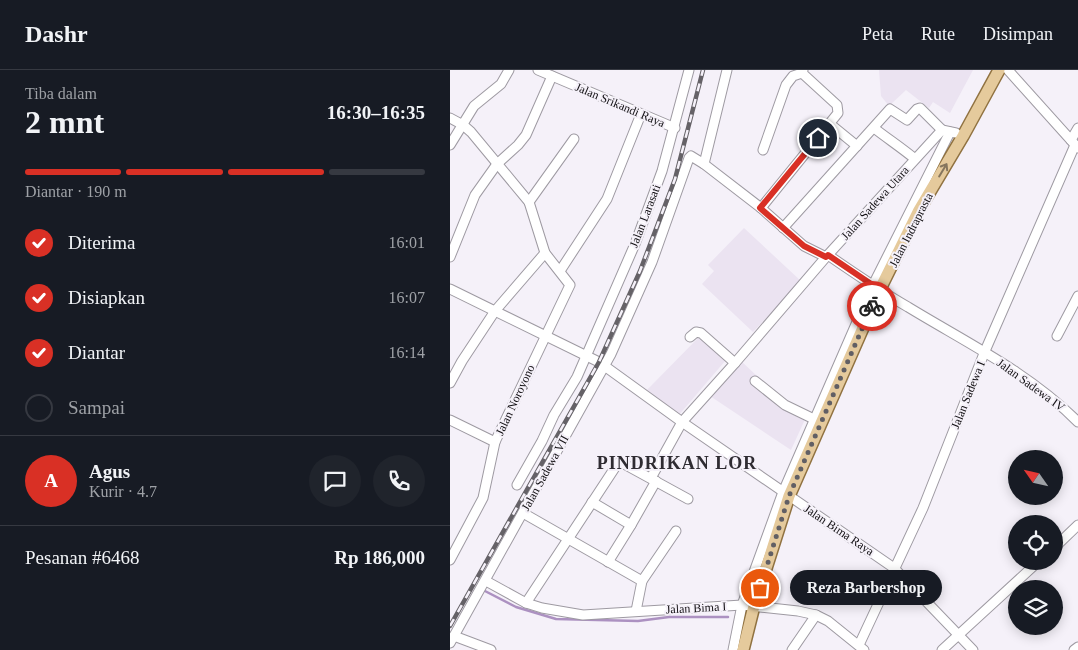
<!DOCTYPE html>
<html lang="id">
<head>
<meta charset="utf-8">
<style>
  :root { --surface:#171b24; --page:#20242c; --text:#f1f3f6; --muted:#9ea1a6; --line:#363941; --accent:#d93025 }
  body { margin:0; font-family:"Times New Roman",serif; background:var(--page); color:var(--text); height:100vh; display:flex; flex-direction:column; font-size:19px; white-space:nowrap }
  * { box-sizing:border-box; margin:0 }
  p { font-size:16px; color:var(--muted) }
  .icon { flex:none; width:28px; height:28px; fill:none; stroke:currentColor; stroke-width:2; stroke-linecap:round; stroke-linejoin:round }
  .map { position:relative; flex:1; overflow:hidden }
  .side { display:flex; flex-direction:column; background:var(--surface); width:450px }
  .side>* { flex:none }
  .needle { width:32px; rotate:304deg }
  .controls { position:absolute; left:558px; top:380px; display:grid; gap:10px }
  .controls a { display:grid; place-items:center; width:55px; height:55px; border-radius:50%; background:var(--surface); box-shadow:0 2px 12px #0003; font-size:25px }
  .pin { position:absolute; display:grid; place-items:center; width:42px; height:42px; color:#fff; margin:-21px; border:2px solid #fff; border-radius:50%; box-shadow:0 1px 5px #0007 }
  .courier { position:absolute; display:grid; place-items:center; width:50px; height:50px; margin:-25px; border:4px solid #d93025; border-radius:50%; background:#fff; color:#222; box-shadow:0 1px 6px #0007 }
  .bubble { position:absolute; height:35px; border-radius:18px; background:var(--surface); box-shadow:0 2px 12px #0003; font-size:16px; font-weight:700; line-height:35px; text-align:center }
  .overview em { font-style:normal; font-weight:700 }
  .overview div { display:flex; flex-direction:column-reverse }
  .overview { display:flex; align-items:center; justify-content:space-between; height:85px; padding:0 25px }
  h1 { font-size:32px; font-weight:700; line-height:38px }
  .bar { display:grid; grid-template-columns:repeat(4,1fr); gap:8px 5px; align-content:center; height:60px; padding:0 25px }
  .bar i { height:6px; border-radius:4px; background:var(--line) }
  .bar .current { background:var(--accent) }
  .bar p { grid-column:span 4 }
  .line { display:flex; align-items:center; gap:12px; padding:0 25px; border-top:1px solid var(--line) }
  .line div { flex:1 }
  .round { display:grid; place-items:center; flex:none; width:52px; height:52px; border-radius:26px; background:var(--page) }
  ol { padding:0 25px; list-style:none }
  li { display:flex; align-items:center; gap:15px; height:55px }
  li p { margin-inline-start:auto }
  li .icon { padding:5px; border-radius:50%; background:var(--accent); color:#fff; stroke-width:4 }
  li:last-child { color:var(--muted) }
  li i { width:28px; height:28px; border:2px solid var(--line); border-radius:50% }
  header { display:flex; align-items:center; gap:30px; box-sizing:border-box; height:70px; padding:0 25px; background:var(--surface); border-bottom:1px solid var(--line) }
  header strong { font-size:24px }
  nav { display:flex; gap:28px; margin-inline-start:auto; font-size:18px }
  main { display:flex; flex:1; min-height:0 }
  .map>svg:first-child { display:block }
  .built { fill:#ebe3f1 }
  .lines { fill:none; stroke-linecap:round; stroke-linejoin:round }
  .stream { stroke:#ac91c1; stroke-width:2.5 }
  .minor-casing { stroke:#9e9aa2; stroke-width:11 }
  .major-casing { stroke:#907241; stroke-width:14 }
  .minor { stroke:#fff; stroke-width:9 }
  .major { stroke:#e5ca9c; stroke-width:11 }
  .rail-casing { stroke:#656267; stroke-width:4.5 }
  .rail { stroke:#f5f1f9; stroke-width:2.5; stroke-dasharray:8; stroke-linecap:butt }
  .oneway { stroke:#86765e }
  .done { stroke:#615f64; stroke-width:5; stroke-dasharray:0 9 }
  .route { stroke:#d93025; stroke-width:6 }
  .labels { text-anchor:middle; stroke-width:4; stroke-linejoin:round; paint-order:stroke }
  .street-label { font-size:12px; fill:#121013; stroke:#f5f1f9 }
  .district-label { font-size:18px; font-weight:bold; letter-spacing:1px; fill:#2f2c32; stroke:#f5f1f9 }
</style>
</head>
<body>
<header>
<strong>Dashr</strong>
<nav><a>Peta</a><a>Rute</a><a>Disimpan</a></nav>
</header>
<main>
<section class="side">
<div class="overview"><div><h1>2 mnt</h1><p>Tiba dalam</p></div><em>16:30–16:35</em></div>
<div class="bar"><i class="current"></i><i class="current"></i><i class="current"></i><i></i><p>Diantar · 190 m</p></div>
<ol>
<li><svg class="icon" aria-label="check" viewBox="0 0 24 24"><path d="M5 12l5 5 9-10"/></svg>Diterima<p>16:01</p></li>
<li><svg class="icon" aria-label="check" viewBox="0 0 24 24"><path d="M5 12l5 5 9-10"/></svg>Disiapkan<p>16:07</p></li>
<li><svg class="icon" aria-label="check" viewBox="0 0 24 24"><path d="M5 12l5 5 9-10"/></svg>Diantar<p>16:14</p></li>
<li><i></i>Sampai</li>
</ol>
<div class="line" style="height:90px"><b class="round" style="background:var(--accent);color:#fff">A</b><div><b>Agus</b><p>Kurir · 4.7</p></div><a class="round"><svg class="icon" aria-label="chat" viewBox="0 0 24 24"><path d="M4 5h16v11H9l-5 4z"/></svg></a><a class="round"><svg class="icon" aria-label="phone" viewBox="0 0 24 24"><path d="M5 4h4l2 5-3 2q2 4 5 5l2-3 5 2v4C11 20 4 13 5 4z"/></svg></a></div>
<div class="line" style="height:65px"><div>Pesanan #6468</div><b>Rp 186,000</b></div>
</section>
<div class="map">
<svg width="628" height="580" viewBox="0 0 628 580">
  <rect width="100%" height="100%" fill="#f5f1f9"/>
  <g class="built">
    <polygon points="429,0 523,0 500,43 483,32 479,38 456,20 439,36 431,26"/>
    <polygon points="294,158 351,211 303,262 252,214 264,201 258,195"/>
    <polygon points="254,262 281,284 228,346 197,320"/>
    <polygon points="291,291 321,319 357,345 341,380 260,326"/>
  </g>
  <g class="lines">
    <polyline class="stream" points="33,520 66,537 106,549 188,551 219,547 278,547"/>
    <defs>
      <g id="minor">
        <polyline points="88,0 225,58"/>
        <polyline points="558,0 628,78"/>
        <polyline points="0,48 13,55 21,62 79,132 95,183 120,215 45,372 33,428 0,490"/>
        <polyline points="380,54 407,76"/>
        <path d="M424 58C438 69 452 78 465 89"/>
        <polyline points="621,70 628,58"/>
        <polyline points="0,75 24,36 51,14 59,0"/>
        <polyline points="313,80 336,15 343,6 352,3"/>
        <polyline points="254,94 277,0"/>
        <polyline points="79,132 124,69"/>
        <polyline points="311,138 388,43 387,35 352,3 353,0"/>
        <polyline points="333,158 440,39 457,50 467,39 470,38 492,60"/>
        <path d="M378 185C404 203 430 221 458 237 517 273 578 302 628 352"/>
        <polyline points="0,187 25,125 47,94 68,75 76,65 102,6"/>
        <polyline points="110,201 157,129 191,44"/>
        <polyline points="0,219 149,292 232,352 444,498 523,580"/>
        <polyline points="607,266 628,226"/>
        <polyline points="240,267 246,262 251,263 285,293"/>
        <polyline points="305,311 335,335 368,351"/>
        <polyline points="0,313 12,291 45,241 95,183"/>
        <polyline points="0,350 45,372"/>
        <polyline points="201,408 232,352 285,293 376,187 492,60 506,63"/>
        <polyline points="67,415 92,371 104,345 127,307 185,174 212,101 239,0"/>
        <polyline points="142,432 181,455"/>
        <polyline points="73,443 192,511 186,541"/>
        <polyline points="604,478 628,455"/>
        <polyline points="158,492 181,455 206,411"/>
        <polyline points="36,511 76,533 92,538 133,545 292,535 348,541 366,545 378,551 414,580"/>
        <polyline points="192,511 226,461"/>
        <polyline points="76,533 168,393 174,394 238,429"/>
        <polyline points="4,566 41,580"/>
        <polyline points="0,573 161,284 202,192 239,88 241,86 254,94 311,138 354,176 376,187"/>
        <polyline points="409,575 473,438 535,281 625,75"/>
        <polyline points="283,580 292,535 333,422 423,215 500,62"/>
        <polyline points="342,580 366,545"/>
        <polyline points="492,580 589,491"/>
        <polyline points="624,580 628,577"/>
      </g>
      <polyline id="major" points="293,580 304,536 339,426 430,219 469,140 513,66 549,0"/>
    </defs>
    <use href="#minor" class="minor-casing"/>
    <use href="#major" class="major-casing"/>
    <use href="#minor" class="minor"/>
    <use href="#major" class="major"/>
    <defs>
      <polyline id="rail" points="0,556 149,292 190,201 225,109 253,0"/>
    </defs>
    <use href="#rail" class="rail-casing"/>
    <use href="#rail" class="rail"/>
  </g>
  <defs><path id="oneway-shaft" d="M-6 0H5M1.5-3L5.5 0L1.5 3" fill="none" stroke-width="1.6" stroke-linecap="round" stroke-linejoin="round" transform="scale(1.25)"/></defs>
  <use class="oneway" href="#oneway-shaft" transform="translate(493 100) rotate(-59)"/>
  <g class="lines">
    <polyline class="done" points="310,518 339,426 422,236"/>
    <polyline class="route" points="368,68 310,138 354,176 376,187 378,185 430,220 422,236"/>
  </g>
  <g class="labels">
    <g class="street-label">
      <text transform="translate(170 35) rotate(23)" y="4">Jalan Srikandi Raya</text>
      <text transform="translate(425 133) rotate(-48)" y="4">Jalan Sadewa Utara</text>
      <text transform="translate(195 146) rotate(-69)" y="4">Jalan Larasati</text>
      <text transform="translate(461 160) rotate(-63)" y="4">Jalan Indraprasta</text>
      <text transform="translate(581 315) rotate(36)" y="4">Jalan Sadewa IV</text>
      <text transform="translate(518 325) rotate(-68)" y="4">Jalan Sadewa I</text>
      <text transform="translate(65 330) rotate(-65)" y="4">Jalan Noroyono</text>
      <text transform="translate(95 403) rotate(-61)" y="4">Jalan Sadewa VII</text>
      <text transform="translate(389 460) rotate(34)" y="4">Jalan Bima Raya</text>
      <text transform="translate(246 538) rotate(-3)" y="4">Jalan Bima I</text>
    </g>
    <g class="district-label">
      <text x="227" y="399">PINDRIKAN LOR</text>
    </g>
  </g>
</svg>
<div class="controls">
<a><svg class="needle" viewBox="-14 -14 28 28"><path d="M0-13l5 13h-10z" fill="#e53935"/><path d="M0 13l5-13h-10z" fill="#9ea1a6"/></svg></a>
<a><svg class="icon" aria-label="locate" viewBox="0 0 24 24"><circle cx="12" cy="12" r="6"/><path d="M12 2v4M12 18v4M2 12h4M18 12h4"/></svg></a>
<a><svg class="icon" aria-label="layers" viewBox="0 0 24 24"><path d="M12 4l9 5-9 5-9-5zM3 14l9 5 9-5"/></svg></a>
</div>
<div class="pin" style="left:310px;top:518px;background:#ea580c"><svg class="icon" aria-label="bag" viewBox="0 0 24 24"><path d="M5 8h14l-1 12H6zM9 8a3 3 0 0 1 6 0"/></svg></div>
<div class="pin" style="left:368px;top:68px;background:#1f2937"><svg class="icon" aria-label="home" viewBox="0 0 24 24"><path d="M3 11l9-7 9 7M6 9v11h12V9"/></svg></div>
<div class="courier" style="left:422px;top:236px"><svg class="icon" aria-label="bike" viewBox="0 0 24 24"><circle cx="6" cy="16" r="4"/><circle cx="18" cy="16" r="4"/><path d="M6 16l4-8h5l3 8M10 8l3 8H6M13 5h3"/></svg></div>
<div class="bubble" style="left:340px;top:500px;width:152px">Reza Barbershop</div>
</div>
</main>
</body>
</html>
